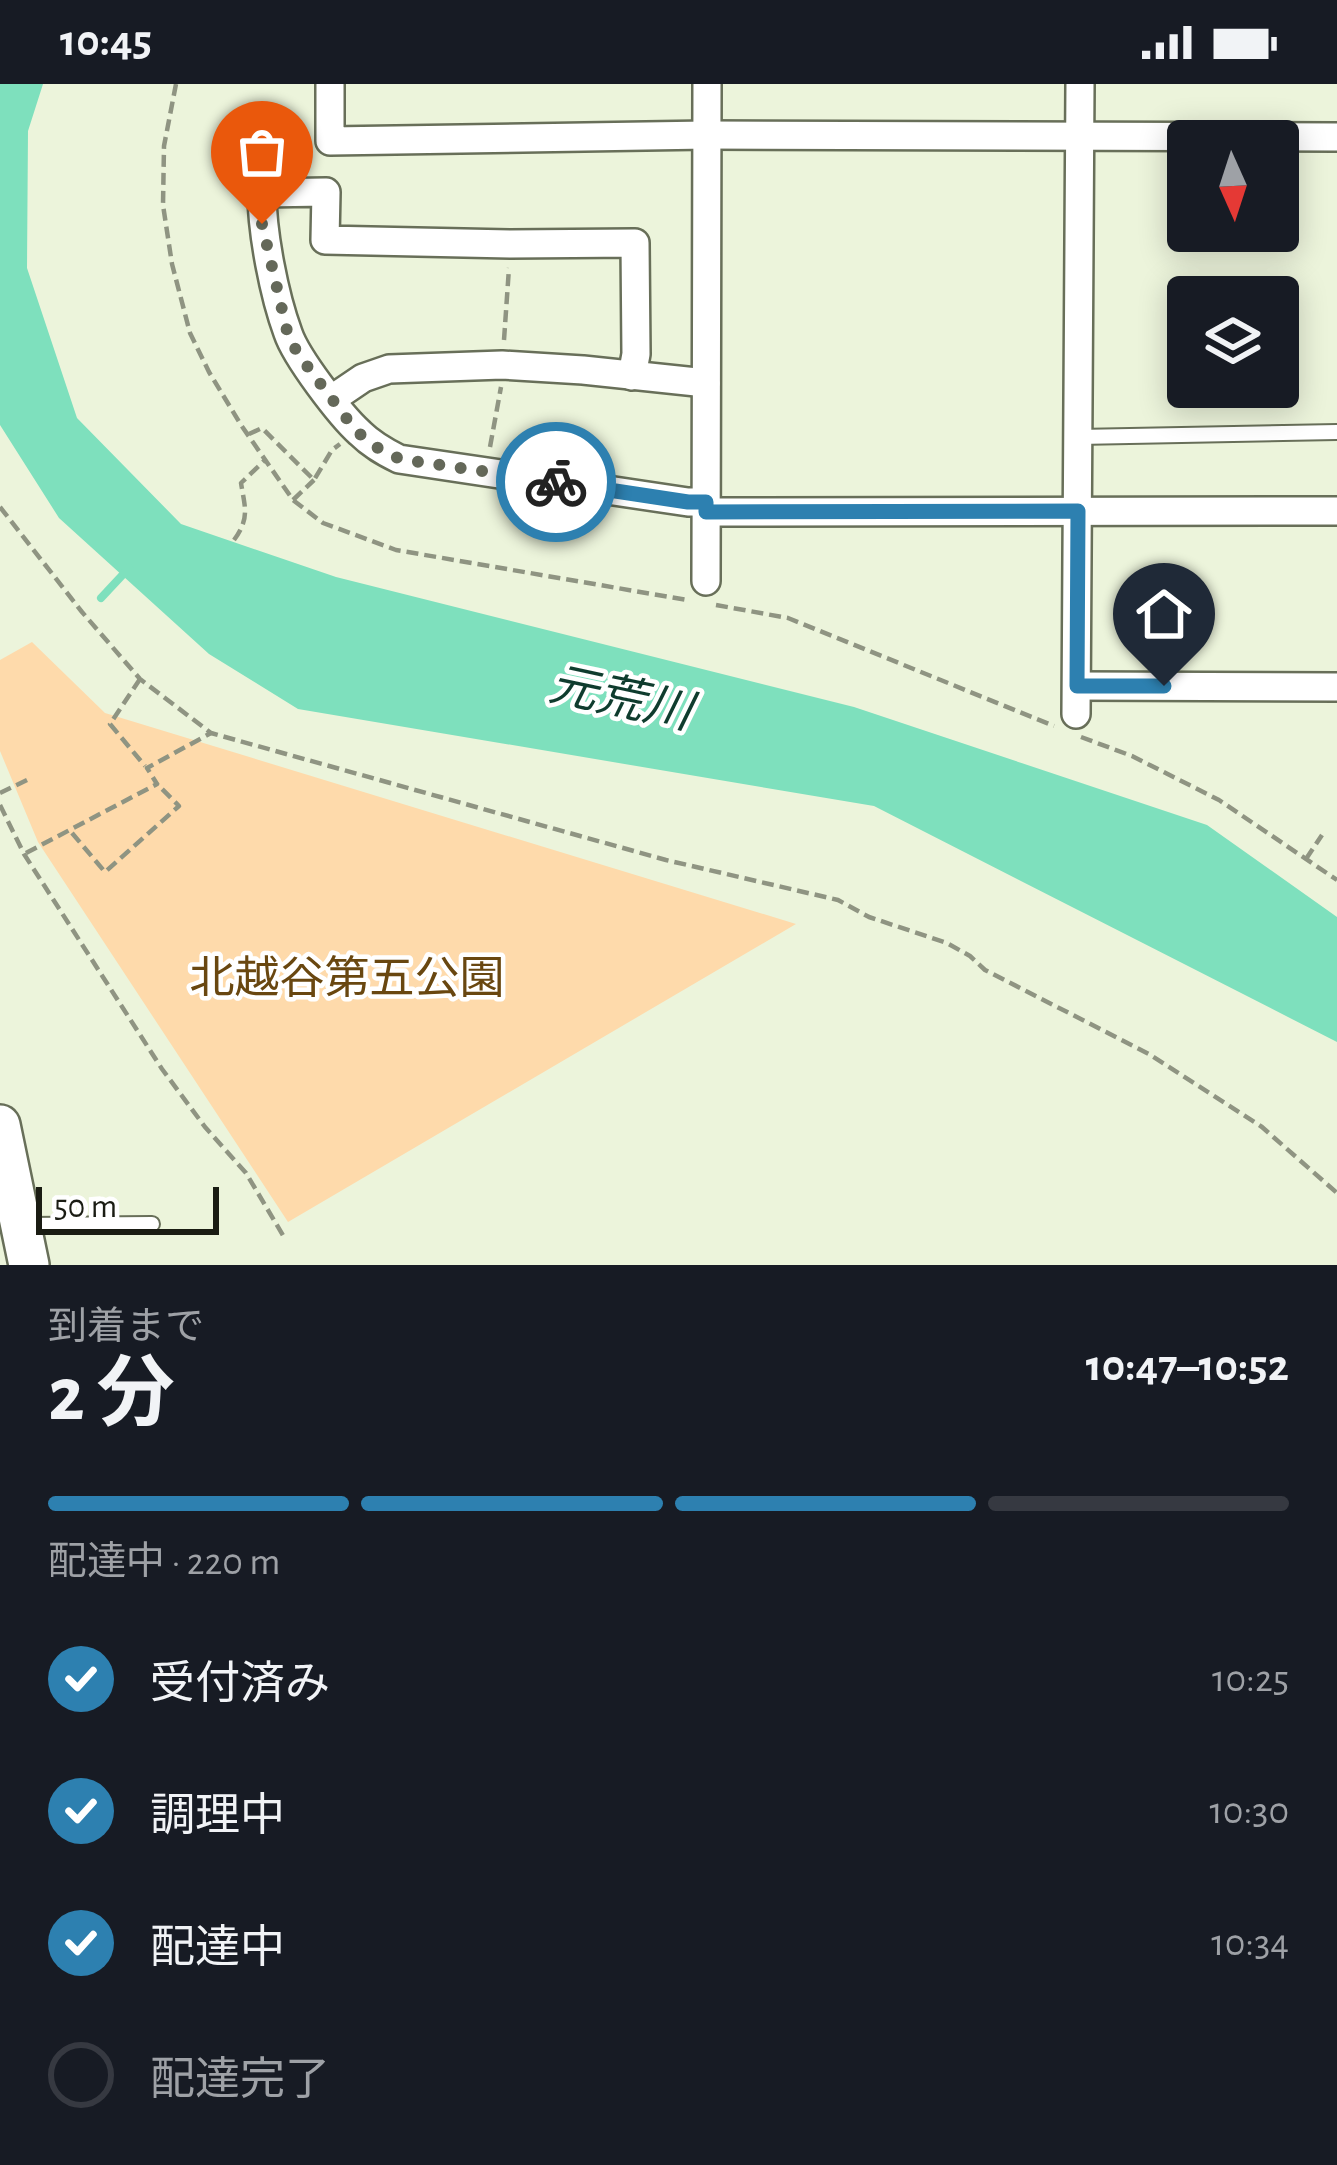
<!DOCTYPE html>
<html lang="ja">
<head>
<meta charset="utf-8">
<style>
  :root { --surface:#171b24; --page:#242831; --text:#f1f3f6; --muted:#9ea1a6; --line:#363941; --accent:#2d80b0 }
  body { margin:0; font-family:"Alegreya Sans","Noto Sans JP",sans-serif; background:var(--page); color:var(--text); height:100vh; display:flex; flex-direction:column; font-size:45px; white-space:nowrap }
  * { box-sizing:border-box; margin:0 }
  p { font-size:39px; color:var(--muted) }
  .icon { flex:none; width:66px; height:66px; fill:none; stroke:currentColor; stroke-width:2; stroke-linecap:round; stroke-linejoin:round }
  .map { position:relative; height:1181px; overflow:hidden }
  .side { display:flex; flex-direction:column; background:var(--surface); flex:1 }
  .side>* { flex:none }
  .needle { width:78px; rotate:177deg }
  .fabs { position:absolute; left:1167px; top:36px; display:grid; gap:24px }
  .fabs a { display:grid; place-items:center; width:132px; height:132px; border-radius:12px; background:var(--surface); box-shadow:0 6px 30px #0003; font-size:60px }
  .scale { position:absolute; left:36px; bottom:30px; width:183px; box-sizing:border-box; padding-left:12px; border:6px solid #1a1c13; border-top:0; font-size:33px; line-height:42px; white-space:nowrap; color:#1a1c13; -webkit-text-stroke:9px #fff; paint-order:stroke }
  .pin { position:absolute; display:grid; place-items:center; width:102px; height:102px; color:#fff; margin:-123px -51px; border-radius:50% 50% 50% 0; rotate:-45deg; box-shadow:0 0 12px #0007 }
  .pin .icon { rotate:45deg }
  .courier { position:absolute; display:grid; place-items:center; width:120px; height:120px; margin:-60px; border:9px solid #2d80b0; border-radius:50%; background:#fff; color:#222; box-shadow:0 3px 15px #0007 }
  .headline em { font-style:normal; font-weight:700 }
  .headline div { display:flex; flex-direction:column-reverse }
  .headline { display:flex; align-items:center; justify-content:space-between; height:204px; padding:0 48px }
  h1 { font-size:78px; font-weight:700; line-height:90px }
  .bar { display:grid; grid-template-columns:repeat(4,1fr); gap:18px 12px; align-content:center; height:144px; padding:0 48px }
  .bar i { height:15px; border-radius:9px; background:var(--line) }
  .bar .current { background:var(--accent) }
  .bar p { grid-column:span 4 }
  ol { padding:0 48px; list-style:none }
  li { display:flex; align-items:center; gap:36px; height:132px }
  li p { margin-inline-start:auto }
  li .icon { padding:12px; border-radius:50%; background:var(--accent); color:#fff; stroke-width:4 }
  li:last-child { color:var(--muted) }
  li i { width:66px; height:66px; border:6px solid var(--line); border-radius:50% }
  .status { display:flex; justify-content:space-between; align-items:center; height:84px; padding:0 60px; background:var(--surface); direction:ltr }
  .status svg { height:33px; fill:currentColor }
  .map>svg:first-child { display:block }
  .green { fill:#fedaab }
  .water { fill:#7ee0bd }
  .lines { fill:none; stroke-linecap:round; stroke-linejoin:round }
  .stream { stroke:#7ee0bd; stroke-width:8 }
  .service-casing { stroke:#686f59; stroke-width:18 }
  .minor-casing { stroke:#686f59; stroke-width:32 }
  .secondary-casing { stroke:#686f59; stroke-width:44 }
  .path { stroke:#8f9482; stroke-width:4.5; stroke-dasharray:12 6; stroke-linecap:butt }
  .service { stroke:#fff; stroke-width:14 }
  .minor { stroke:#fff; stroke-width:27 }
  .secondary { stroke:#fff; stroke-width:39 }
  .done { stroke:#646859; stroke-width:12; stroke-dasharray:0 21.6 }
  .route { stroke:#2d80b0; stroke-width:15 }
  .labels { text-anchor:middle; stroke-width:9; stroke-linejoin:round; paint-order:stroke }
  .park-label { font-size:45px; fill:#694710; stroke:#fff }
  .water-label { font-size:48px; font-style:italic; fill:#0f3c2e; stroke:#fff }
</style>
</head>
<body>
<div class="status"><b>10:45</b><svg viewBox="0 0 49 12"><path d="M0 12V9h3v3zM5 12V6h3v6zM10 12V3h3v9zM15 12V0h3v12zM26 1h20v11H26zM47 4h2v5h-2z"/></svg></div>
<div class="map">
<svg width="1337" height="1181" viewBox="0 0 1337 1181">
  <rect width="100%" height="100%" fill="#ecf4db"/>
  <polygon class="green" points="32,558 105,629 796,840 288,1138 38,758 0,667 0,576"/>
  <polygon class="water" points="0,0 43,0 28,47 27,184 77,334 181,440 336,493 854,623 1207,741 1337,833 1337,958 874,722 298,625 209,570 59,434 0,341"/>
  <g class="lines">
    <polyline class="stream" points="101,514 129,484"/>
    <defs>
      <g id="service">
        <polyline points="1078,353 1337,348"/>
        <polyline points="27,1141 152,1140"/>
      </g>
      <g id="minor">
        <polyline points="330,0 330,57 707,51 1337,53"/>
        <path d="M632 292 636 270 635 159 510 160 325 156 326 108 262 109C262 149 274 211 288 249 296 273 340 331 360 349 372 361 385 368 399 375L688 418H705"/>
        <polyline points="332,315 363,294 389,285 502,281 583,286 706,299"/>
        <polyline points="706,428 1337,427"/>
        <polyline points="706,497 707,0"/>
        <polyline points="1077,602 1337,603"/>
        <polyline points="1076,630 1080,0"/>
      </g>
      <polyline id="secondary" points="0,1041 29,1181"/>
    </defs>
    <use href="#service" class="service-casing"/>
    <use href="#minor" class="minor-casing"/>
    <use href="#secondary" class="secondary-casing"/>
    <g class="path">
      <polyline points="176,0 164,62 163,121 172,180 190,249 209,288 241,341 293,416 323,439 396,466 687,516"/>
      <polyline points="504,256 509,184"/>
      <polyline points="249,350 262,344 314,396 332,366 340,360"/>
      <polyline points="490,363 501,303"/>
      <polyline points="293,416 314,396"/>
      <polyline points="0,423 82,528 140,595 211,649 666,776 838,816 869,833 947,859 970,872 985,886 1149,970 1262,1043 1337,1109"/>
      <path d="M234 456C250 434 245 424 241 399L266 375"/>
      <polyline points="716,521 788,534 1054,642"/>
      <polyline points="140,595 110,640 145,682"/>
      <polyline points="1081,653 1132,672 1219,716 1337,796"/>
      <polyline points="0,709 29,695"/>
      <polyline points="0,721 24,770 162,985 205,1043 246,1089 284,1153"/>
      <polyline points="72,749 105,788 179,722 157,700"/>
      <polyline points="26,769 157,700 147,684 211,649"/>
      <polyline points="1306,775 1322,751"/>
    </g>
    <use href="#service" class="service"/>
    <use href="#minor" class="minor"/>
    <use href="#secondary" class="secondary"/>
  </g>
  <g class="lines">
    <polyline class="done" points="262,140 288,251 298,270 356,347 378,364 400,375 556,398"/>
    <polyline class="route" points="556,398 688,418 706,418 706,428 1078,427 1077,602 1164,602"/>
  </g>
  <g class="labels">
    <g class="park-label">
      <text x="347" y="909">北越谷第五公園</text>
    </g>
    <g class="water-label">
      <text transform="translate(621 613) rotate(12)" y="17">元荒川</text>
    </g>
  </g>
</svg>
<div class="fabs">
<a><svg class="needle" viewBox="-14 -14 28 28"><path d="M0-13l5 13h-10z" fill="#e53935"/><path d="M0 13l5-13h-10z" fill="#9ea1a6"/></svg></a>
<a><svg class="icon" aria-label="layers" viewBox="0 0 24 24"><path d="M12 4l9 5-9 5-9-5zM3 14l9 5 9-5"/></svg></a>
</div>
<div class="scale">50 m</div>
<div class="pin" style="left:262px;top:140px;background:#ea580c"><svg class="icon" aria-label="bag" viewBox="0 0 24 24"><path d="M5 8h14l-1 12H6zM9 8a3 3 0 0 1 6 0"/></svg></div>
<div class="pin" style="left:1164px;top:602px;background:#1f2937"><svg class="icon" aria-label="home" viewBox="0 0 24 24"><path d="M3 11l9-7 9 7M6 9v11h12V9"/></svg></div>
<div class="courier" style="left:556px;top:398px"><svg class="icon" aria-label="bike" viewBox="0 0 24 24"><circle cx="6" cy="16" r="4"/><circle cx="18" cy="16" r="4"/><path d="M6 16l4-8h5l3 8M10 8l3 8H6M13 5h3"/></svg></div>
</div>
<section class="side">
<div class="headline"><div><h1>2 分</h1><p>到着まで</p></div><em>10:47–10:52</em></div>
<div class="bar"><i class="current"></i><i class="current"></i><i class="current"></i><i></i><p>配達中 · 220 m</p></div>
<ol>
<li><svg class="icon" aria-label="check" viewBox="0 0 24 24"><path d="M5 12l5 5 9-10"/></svg>受付済み<p>10:25</p></li>
<li><svg class="icon" aria-label="check" viewBox="0 0 24 24"><path d="M5 12l5 5 9-10"/></svg>調理中<p>10:30</p></li>
<li><svg class="icon" aria-label="check" viewBox="0 0 24 24"><path d="M5 12l5 5 9-10"/></svg>配達中<p>10:34</p></li>
<li><i></i>配達完了</li>
</ol>
</section>
</body>
</html>
